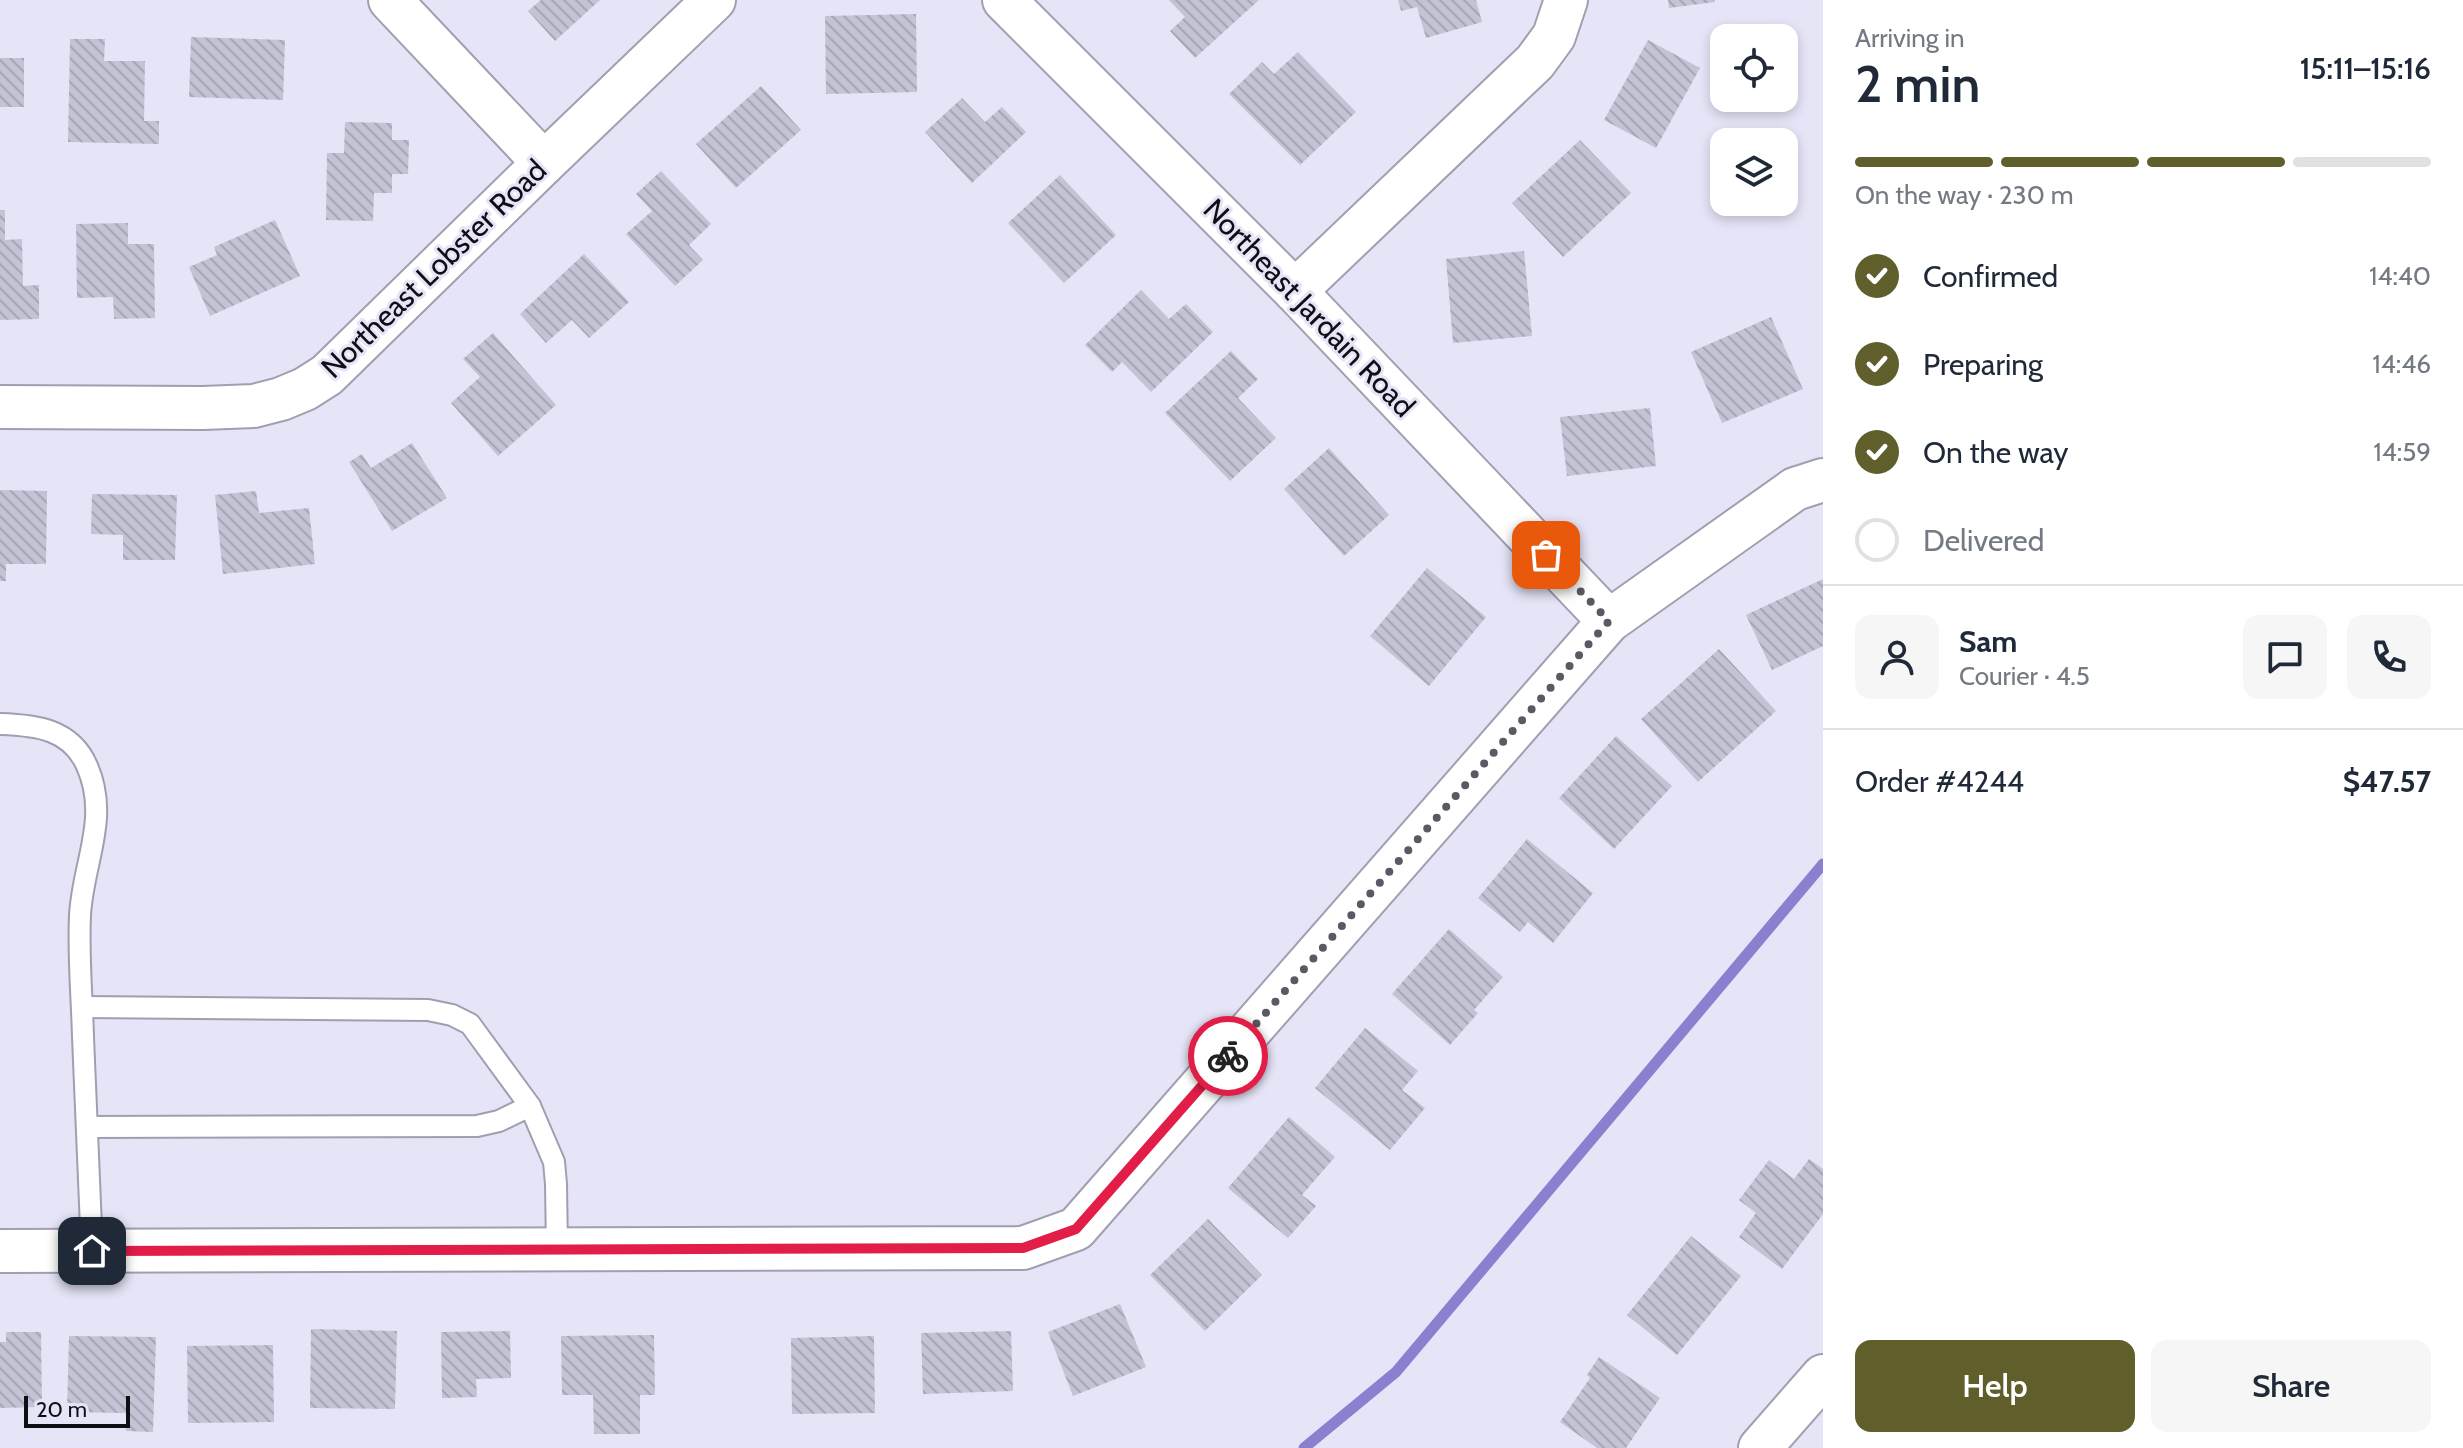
<!DOCTYPE html>
<html lang="en">
<head>
<meta charset="utf-8">
<style>
  :root { --surface:#fff; --page:#f6f6f7; --text:#1f2937; --muted:#747a83; --line:#e0e1e3; --accent:#605f2c }
  body { margin:0; font-family:Cabin,sans-serif; background:var(--page); color:var(--text); height:100vh; display:flex; flex-direction:column; font-size:30px; white-space:nowrap }
  * { box-sizing:border-box; margin:0 }
  p { font-size:26px; color:var(--muted) }
  .icon { flex:none; width:44px; height:44px; fill:none; stroke:currentColor; stroke-width:2; stroke-linecap:round; stroke-linejoin:round }
  .map { position:relative; flex:1; overflow:hidden }
  .panel { display:flex; flex-direction:column; background:var(--surface); width:640px }
  .panel>* { flex:none }
  .fabs { position:absolute; left:1710px; top:24px; display:grid; gap:16px }
  .fabs a { display:grid; place-items:center; width:88px; height:88px; border-radius:16px; background:var(--surface); box-shadow:0 4px 12px #0003; font-size:40px }
  .scale { position:absolute; left:24px; bottom:20px; width:106px; box-sizing:border-box; padding-left:8px; border:4px solid #0f0e15; border-top:0; font-size:22px; line-height:28px; white-space:nowrap; color:#0f0e15; -webkit-text-stroke:6px #e6e5f8; paint-order:stroke }
  .pin { position:absolute; display:grid; place-items:center; width:68px; height:68px; color:#fff; margin:-34px; border-radius:16px; box-shadow:0 4px 12px #0006 }
  .courier { position:absolute; display:grid; place-items:center; width:80px; height:80px; margin:-40px; border:6px solid #e11d48; border-radius:50%; background:#fff; color:#222; box-shadow:0 2px 10px #0007 }
  .summary em { font-style:normal; font-weight:600 }
  .summary div { display:flex; flex-direction:column-reverse }
  .summary { display:flex; align-items:center; justify-content:space-between; height:136px; padding:0 32px }
  h1 { font-size:52px; font-weight:600; line-height:60px }
  .bar { display:grid; grid-template-columns:repeat(4,1fr); gap:12px 8px; align-content:center; height:96px; padding:0 32px }
  .bar i { height:10px; border-radius:6px; background:var(--line) }
  .bar .current { background:var(--accent) }
  .bar p { grid-column:span 4 }
  .line { display:flex; align-items:center; gap:20px; padding:0 32px; border-top:2px solid var(--line) }
  .line div { flex:1 }
  .round { display:grid; place-items:center; flex:none; width:84px; height:84px; border-radius:16px; background:var(--page) }
  ol { padding:0 32px; list-style:none }
  li { display:flex; align-items:center; gap:24px; height:88px }
  li p { margin-inline-start:auto }
  li .icon { padding:8px; border-radius:50%; background:var(--accent); color:#fff; stroke-width:4 }
  li:last-child { color:var(--muted) }
  li i { width:44px; height:44px; border:4px solid var(--line); border-radius:50% }
  .action { display:flex; gap:16px; margin-top:auto; padding:16px 32px }
  .action a { flex:1; height:92px; border-radius:16px; background:var(--accent); color:#fff; font-size:32px; font-weight:600; line-height:92px; text-align:center }
  .action a+a { background:var(--page); color:var(--text) }
  main { display:flex; flex:1; min-height:0 }
  .map>svg:first-child { display:block }
  .lines { fill:none; stroke-linecap:round; stroke-linejoin:round }
  .stream { stroke:#8980d0; stroke-width:11 }
  .building { fill:url(#building-back-hatch) }
  .service-casing { stroke:#9f9fb0; stroke-width:24 }
  .minor-casing { stroke:#9f9fb0; stroke-width:46 }
  .service { stroke:#fff; stroke-width:20 }
  .minor { stroke:#fff; stroke-width:42 }
  .done { stroke:#5a5964; stroke-width:8; stroke-dasharray:0 14.4 }
  .route { stroke:#e11d48; stroke-width:10 }
  .labels { text-anchor:middle; stroke-width:6; stroke-linejoin:round; paint-order:stroke }
  .street-label { font-size:30px; fill:#0f0e15; stroke:#e6e5f8 }
</style>
</head>
<body>
<main>
<div class="map">
<svg width="1823" height="1448" viewBox="0 0 1823 1448">
  <defs>
    <pattern id="building-back-hatch" width="6" height="6" patternUnits="userSpaceOnUse" patternTransform="scale(2)"><rect width="6" height="6" fill="#c4c3d5"/><path d="M-1 5l2 2M0 0l6 6M5-1l2 2" fill="none" stroke="#a7a6b6"/></pattern>
  </defs>
  <rect width="100%" height="100%" fill="#e6e5f8"/>
  <g class="lines">
    <polyline class="stream" points="1304,1448 1396,1372 1823,864"/>
  </g>
  <g class="building">
    <polygon points="541,0 600,0 555,41 528,11"/>
    <polygon points="1169,0 1259,0 1195,58 1170,31 1185,17"/>
    <polygon points="1398,0 1476,0 1482,22 1426,38 1417,7 1401,11"/>
    <polygon points="1668,0 1715,0 1715,2 1669,8"/>
    <polygon points="916,14 917,92 826,94 825,16"/>
    <polygon points="191,37 285,40 283,100 189,97"/>
    <polygon points="70,39 105,39 104,61 145,61 144,121 159,121 159,144 68,142"/>
    <polygon points="1648,40 1700,68 1656,148 1604,120"/>
    <polygon points="1298,52 1356,112 1300,165 1229,94 1262,62 1274,74"/>
    <rect x="0" y="58" width="24" height="49"/>
    <polygon points="761,86 801,130 736,188 696,144"/>
    <polygon points="962,98 985,122 1002,107 1026,132 972,183 925,132"/>
    <polygon points="345,122 392,123 392,140 409,140 408,174 392,174 392,193 374,193 373,221 326,220 327,153 344,153"/>
    <polygon points="1580,140 1631,193 1563,257 1512,203"/>
    <polygon points="661,171 711,224 689,245 703,260 675,286 626,234 652,211 636,194"/>
    <polygon points="1060,175 1116,235 1064,283 1008,223"/>
    <polygon points="0,210 5,210 5,240 22,239 23,286 39,285 39,319 0,320"/>
    <polygon points="275,220 300,276 210,316 189,267 217,255 214,247"/>
    <polygon points="128,223 128,244 154,244 155,318 114,319 113,297 77,298 76,224"/>
    <polygon points="1524,251 1532,336 1453,343 1446,259"/>
    <polygon points="584,254 629,302 589,338 572,320 546,343 520,314"/>
    <polygon points="1141,290 1169,319 1186,304 1213,332 1151,392 1122,362 1112,372 1085,345"/>
    <polygon points="1771,317 1803,389 1722,423 1691,352"/>
    <polygon points="493,333 556,405 498,456 451,403 480,377 463,359"/>
    <polygon points="1231,351 1258,379 1238,398 1276,438 1230,481 1165,413"/>
    <polygon points="1650,408 1656,466 1567,476 1560,417"/>
    <polygon points="412,443 447,498 392,531 349,462 362,454 371,468"/>
    <polygon points="1329,448 1389,515 1344,556 1284,489"/>
    <polygon points="0,490 47,491 46,564 6,564 6,581 0,581"/>
    <polygon points="256,491 259,513 309,508 315,564 223,574 215,495"/>
    <polygon points="92,494 177,495 175,560 123,560 123,535 91,534"/>
    <polygon points="1427,568 1486,617 1429,686 1370,636"/>
    <polygon points="1823,579 1823,646 1772,670 1746,615"/>
    <polygon points="1719,649 1776,711 1698,782 1641,719"/>
    <polygon points="1616,736 1672,786 1614,849 1559,798"/>
    <polygon points="1527,839 1593,893 1553,943 1528,922 1520,932 1478,898"/>
    <polygon points="1449,929 1503,977 1474,1010 1478,1013 1450,1045 1392,994"/>
    <polygon points="1365,1028 1418,1071 1402,1090 1425,1108 1390,1150 1315,1088"/>
    <polygon points="1289,1117 1335,1157 1302,1195 1316,1206 1288,1238 1228,1188"/>
    <polygon points="1809,1159 1823,1169 1823,1214 1782,1269 1739,1237 1756,1213 1739,1200 1769,1160 1794,1179"/>
    <polygon points="1208,1219 1262,1275 1205,1331 1150,1275"/>
    <polygon points="1691,1236 1741,1276 1677,1355 1627,1315"/>
    <polygon points="1120,1304 1146,1367 1073,1396 1048,1332"/>
    <polygon points="311,1329 397,1331 395,1409 310,1408"/>
    <polygon points="510,1331 511,1378 476,1379 477,1397 442,1398 441,1332"/>
    <polygon points="1011,1331 1013,1391 923,1394 921,1333"/>
    <polygon points="6,1332 41,1332 42,1407 0,1408 0,1342 6,1342"/>
    <polygon points="654,1335 655,1395 640,1395 640,1434 594,1434 593,1395 562,1395 561,1336"/>
    <polygon points="69,1336 156,1337 153,1432 126,1431 126,1413 67,1412"/>
    <polygon points="874,1336 875,1413 792,1414 791,1338"/>
    <polygon points="273,1345 274,1422 188,1423 187,1346"/>
    <polygon points="1599,1357 1660,1398 1626,1448 1597,1448 1560,1422 1590,1378 1587,1375"/>
  </g>
  <g class="lines">
    <defs>
      <g id="service">
        <path d="M0 724C36 725 71 729 87 766 110 818 83 862 80 915 78 956 82 997 83 1037 86 1109 89 1180 92 1251"/>
        <polyline points="82,1007 428,1010 452,1015 470,1024 530,1106 554,1162 556,1184 557,1249"/>
        <polyline points="87,1127 477,1126 499,1121 530,1106"/>
      </g>
      <g id="minor">
        <polyline points="390,0 544,163"/>
        <polyline points="1004,0 1295,291 1609,621"/>
        <polyline points="1295,291 1535,62 1554,36 1566,0"/>
        <polyline points="0,407 203,408 254,406 281,399 305,389 327,375 544,163 714,0"/>
        <polyline points="0,1251 1023,1248 1076,1229 1609,621 1795,489 1823,480"/>
        <polyline points="1760,1448 1823,1376"/>
      </g>
    </defs>
    <use href="#service" class="service-casing"/>
    <use href="#minor" class="minor-casing"/>
    <use href="#service" class="service"/>
    <use href="#minor" class="minor"/>
  </g>
  <g class="lines">
    <polyline class="done" points="1228,1056 1609,621 1546,555"/>
    <polyline class="route" points="92,1251 1023,1248 1076,1229 1228,1056"/>
  </g>
  <g class="labels">
    <g class="street-label">
      <text transform="translate(434 269) rotate(-44)" y="10">Northeast Lobster Road</text>
      <text transform="translate(1309 308) rotate(46)" y="10">Northeast Jardain Road</text>
    </g>
  </g>
</svg>
<div class="fabs">
<a><svg class="icon" aria-label="locate" viewBox="0 0 24 24"><circle cx="12" cy="12" r="6"/><path d="M12 2v4M12 18v4M2 12h4M18 12h4"/></svg></a>
<a><svg class="icon" aria-label="layers" viewBox="0 0 24 24"><path d="M12 4l9 5-9 5-9-5zM3 14l9 5 9-5"/></svg></a>
</div>
<div class="scale">20 m</div>
<div class="pin" style="left:1546px;top:555px;background:#ea580c"><svg class="icon" aria-label="bag" viewBox="0 0 24 24"><path d="M5 8h14l-1 12H6zM9 8a3 3 0 0 1 6 0"/></svg></div>
<div class="pin" style="left:92px;top:1251px;background:#1f2937"><svg class="icon" aria-label="home" viewBox="0 0 24 24"><path d="M3 11l9-7 9 7M6 9v11h12V9"/></svg></div>
<div class="courier" style="left:1228px;top:1056px"><svg class="icon" aria-label="bike" viewBox="0 0 24 24"><circle cx="6" cy="16" r="4"/><circle cx="18" cy="16" r="4"/><path d="M6 16l4-8h5l3 8M10 8l3 8H6M13 5h3"/></svg></div>
</div>
<section class="panel">
<div class="summary"><div><h1>2 min</h1><p>Arriving in</p></div><em>15:11–15:16</em></div>
<div class="bar"><i class="current"></i><i class="current"></i><i class="current"></i><i></i><p>On the way · 230 m</p></div>
<ol>
<li><svg class="icon" aria-label="check" viewBox="0 0 24 24"><path d="M5 12l5 5 9-10"/></svg>Confirmed<p>14:40</p></li>
<li><svg class="icon" aria-label="check" viewBox="0 0 24 24"><path d="M5 12l5 5 9-10"/></svg>Preparing<p>14:46</p></li>
<li><svg class="icon" aria-label="check" viewBox="0 0 24 24"><path d="M5 12l5 5 9-10"/></svg>On the way<p>14:59</p></li>
<li><i></i>Delivered</li>
</ol>
<div class="line" style="height:144px"><a class="round"><svg class="icon" aria-label="person" viewBox="0 0 24 24"><circle cx="12" cy="8" r="4"/><path d="M4 21q1-7 8-7t8 7"/></svg></a><div><b>Sam</b><p>Courier · 4.5</p></div><a class="round"><svg class="icon" aria-label="chat" viewBox="0 0 24 24"><path d="M4 5h16v11H9l-5 4z"/></svg></a><a class="round"><svg class="icon" aria-label="phone" viewBox="0 0 24 24"><path d="M5 4h4l2 5-3 2q2 4 5 5l2-3 5 2v4C11 20 4 13 5 4z"/></svg></a></div>
<div class="line" style="height:104px"><div>Order #4244</div><b>$47.57</b></div>
<div class="action"><a>Help</a><a>Share</a></div>
</section>
</main>
</body>
</html>
